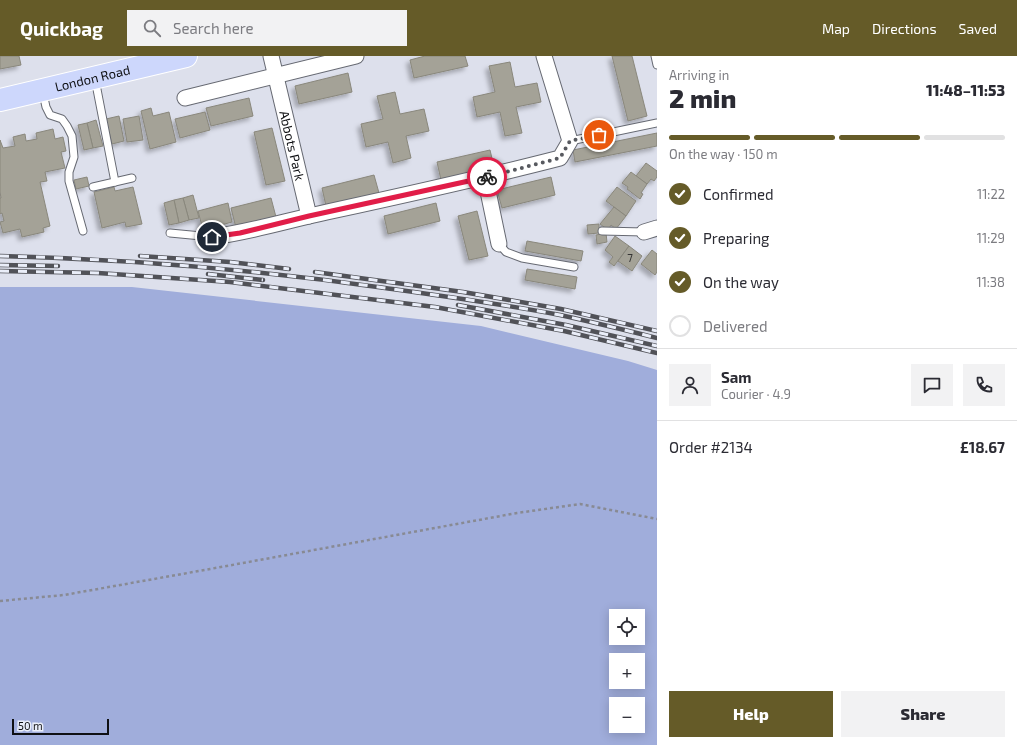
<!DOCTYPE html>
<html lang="en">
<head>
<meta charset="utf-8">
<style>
  :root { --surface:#fff; --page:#f2f2f3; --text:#2b2b33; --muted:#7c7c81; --line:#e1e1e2; --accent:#655b28 }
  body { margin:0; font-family:"Exo 2",sans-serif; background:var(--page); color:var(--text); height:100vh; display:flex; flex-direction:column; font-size:15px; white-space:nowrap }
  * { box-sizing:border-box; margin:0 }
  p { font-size:13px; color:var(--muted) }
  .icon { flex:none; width:22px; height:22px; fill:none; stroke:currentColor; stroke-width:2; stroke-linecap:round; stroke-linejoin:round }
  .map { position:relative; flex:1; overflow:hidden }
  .side { display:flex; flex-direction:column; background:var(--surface); width:360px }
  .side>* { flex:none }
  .tools { position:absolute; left:609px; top:553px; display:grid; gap:8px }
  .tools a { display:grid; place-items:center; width:36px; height:36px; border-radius:0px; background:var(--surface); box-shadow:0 2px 10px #0003; font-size:20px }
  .scale { position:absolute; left:12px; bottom:10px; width:97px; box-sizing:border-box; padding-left:4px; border:2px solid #0f1013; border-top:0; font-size:11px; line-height:14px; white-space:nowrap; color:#0f1013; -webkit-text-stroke:3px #eaeef9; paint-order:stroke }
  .pin { position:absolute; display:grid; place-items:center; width:34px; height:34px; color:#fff; margin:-17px; border:2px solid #fff; border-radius:50%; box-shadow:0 1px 4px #0007 }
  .courier { position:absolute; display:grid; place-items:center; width:40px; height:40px; margin:-20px; border:3px solid #e11d48; border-radius:50%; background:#fff; color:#222; box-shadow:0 1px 5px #0007 }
  .head em { font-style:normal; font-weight:800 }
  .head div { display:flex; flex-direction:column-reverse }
  .head { display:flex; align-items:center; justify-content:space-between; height:68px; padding:0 12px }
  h1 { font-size:26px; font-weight:800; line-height:30px }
  .bar { display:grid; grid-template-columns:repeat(4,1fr); gap:6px 4px; align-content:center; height:48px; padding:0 12px }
  .bar i { height:5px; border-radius:3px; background:var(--line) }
  .bar .active { background:var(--accent) }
  .bar p { grid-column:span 4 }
  .line { display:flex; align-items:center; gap:10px; padding:0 12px; border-top:1px solid var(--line) }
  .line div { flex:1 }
  .round { display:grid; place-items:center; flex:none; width:42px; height:42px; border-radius:0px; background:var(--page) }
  ol { padding:0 12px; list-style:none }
  li { display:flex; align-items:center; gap:12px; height:44px }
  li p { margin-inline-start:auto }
  li .icon { padding:4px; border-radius:50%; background:var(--accent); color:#fff; stroke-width:4 }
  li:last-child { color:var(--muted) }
  li i { width:22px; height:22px; border:2px solid var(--line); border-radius:50% }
  .action { display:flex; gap:8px; margin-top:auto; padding:8px 12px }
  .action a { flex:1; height:46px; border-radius:0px; background:var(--accent); color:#fff; font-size:16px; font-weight:800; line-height:46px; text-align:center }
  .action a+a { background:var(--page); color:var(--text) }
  header { display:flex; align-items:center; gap:24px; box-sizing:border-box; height:56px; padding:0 20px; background:var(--accent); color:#fff }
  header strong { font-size:19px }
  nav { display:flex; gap:22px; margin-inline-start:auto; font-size:14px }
  .search { width:280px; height:36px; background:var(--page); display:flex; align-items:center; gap:10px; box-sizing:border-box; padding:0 14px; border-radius:0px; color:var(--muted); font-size:15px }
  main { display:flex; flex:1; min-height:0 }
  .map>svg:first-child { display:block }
  .green { fill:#a0addb; fill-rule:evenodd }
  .building { fill:#a4a297; stroke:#89877c; filter:url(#shadow) }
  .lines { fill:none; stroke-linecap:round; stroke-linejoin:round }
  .service-casing { stroke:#666972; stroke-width:9 }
  .minor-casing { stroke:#666972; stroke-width:17 }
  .primary-casing { stroke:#fff; stroke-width:24 }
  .path { stroke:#888a93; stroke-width:2.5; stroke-dasharray:3 3; stroke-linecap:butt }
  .service { stroke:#fff; stroke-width:7 }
  .minor { stroke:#fff; stroke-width:15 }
  .primary { stroke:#cdd7fc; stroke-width:22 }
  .rail-casing { stroke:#515258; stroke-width:4.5 }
  .rail { stroke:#eaeef9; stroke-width:3; stroke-dasharray:9; stroke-linecap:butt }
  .done { stroke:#57595f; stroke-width:4; stroke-dasharray:0 7.2 }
  .route { stroke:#e11d48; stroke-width:5 }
  .labels { text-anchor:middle; stroke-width:4; stroke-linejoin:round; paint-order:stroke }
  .number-label { font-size:11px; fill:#343434 }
  .street-label { font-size:13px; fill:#0f1013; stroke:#eaeef9 }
</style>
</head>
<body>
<header>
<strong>Quickbag</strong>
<div class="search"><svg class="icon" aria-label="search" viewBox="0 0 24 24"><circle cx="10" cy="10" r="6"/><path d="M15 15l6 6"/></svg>Search here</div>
<nav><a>Map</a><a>Directions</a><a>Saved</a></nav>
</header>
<main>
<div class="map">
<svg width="657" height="689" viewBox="0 0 657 689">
  <defs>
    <filter id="shadow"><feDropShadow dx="-3.5" dy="3.5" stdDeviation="2" flood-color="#0004"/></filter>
  </defs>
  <rect width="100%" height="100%" fill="#dde0ec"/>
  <path class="green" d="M0 231H132L481 270 628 305 657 314V689H0ZM616 560H638V582H616ZM616 604H638V626H616ZM616 648H638V670H616Z"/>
  <g class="building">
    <polygon points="0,0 19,0 21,9 0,13"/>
    <polygon points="425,0 465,0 468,10 414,22 410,4"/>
    <polygon points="612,0 632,0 647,60 628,65"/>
    <polygon points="510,6 515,31 537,27 541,46 516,51 522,77 505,80 500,56 477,61 473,41 495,36 489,10"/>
    <polygon points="348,17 352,36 299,48 295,30"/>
    <polygon points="395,36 400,58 424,53 429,75 406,80 411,102 393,107 388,86 366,91 361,68 383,63 377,40"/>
    <polygon points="249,42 253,60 211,70 206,52"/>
    <polygon points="151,52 153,60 169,56 176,86 150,93 141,55"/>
    <polygon points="205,56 210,74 180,82 175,63"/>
    <polygon points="119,60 124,85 112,88 106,63"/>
    <polygon points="139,60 143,84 127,86 123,63"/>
    <polygon points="96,64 103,90 93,92 87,67"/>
    <polygon points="87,67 93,92 84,94 78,69"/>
    <polygon points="272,72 285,125 266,129 254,76"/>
    <polygon points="53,73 55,83 63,81 66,95 61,96 65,112 45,116 47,125 40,126 50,170 43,172 44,176 22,181 20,173 3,177 0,166 4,165 2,157 0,158 0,142 1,142 0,136 0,84 3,92 15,90 13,81 25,78 26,85 37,83 36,77"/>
    <polygon points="657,77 657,90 575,106 573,94"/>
    <polygon points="490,94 494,111 441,124 437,106"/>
    <polygon points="646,107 657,115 657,121 654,125 651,123 647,128 636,120"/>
    <polygon points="631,116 647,128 641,137 643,138 640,143 627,133 628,131 622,127"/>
    <polygon points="374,119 379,137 326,150 322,132"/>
    <polygon points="87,121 89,130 76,133 74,124"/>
    <polygon points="551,121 555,139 502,152 497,134"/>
    <polygon points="114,131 115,135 133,131 142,168 126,171 125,166 102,172 94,136"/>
    <polygon points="617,131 636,145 626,160 606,145"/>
    <polygon points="193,139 199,162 189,164 183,142"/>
    <polygon points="183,142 189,164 179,167 174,144"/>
    <polygon points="271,142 276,161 236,172 231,152"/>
    <polygon points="174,144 179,167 169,169 164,147"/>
    <polygon points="228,147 232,166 203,174 198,155"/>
    <polygon points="436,147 440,165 388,178 384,160"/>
    <polygon points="614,151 626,160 616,173 611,169 608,174 600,168"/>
    <polygon points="477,155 488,200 469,204 458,160"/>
    <polygon points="599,168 599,177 588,178 587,169"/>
    <polygon points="606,177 607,186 597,188 596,179"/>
    <polygon points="615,180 629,190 614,210 609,206 613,201 605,194"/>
    <polygon points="527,185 583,195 581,205 525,195"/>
    <polygon points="629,190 642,200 632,215 618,205"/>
    <polygon points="652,194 657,198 657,216 655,219 641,208"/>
    <polygon points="527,213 577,221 575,233 525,224"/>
  </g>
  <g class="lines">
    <defs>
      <g id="service">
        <polyline points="655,0 657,9"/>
        <polyline points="95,23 115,126"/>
        <polyline points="43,37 46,51 50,59 62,63 67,70 72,80 74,101 69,116 69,125 83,175"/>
        <polyline points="570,85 657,67"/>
        <polyline points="93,131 132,122"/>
        <polyline points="602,175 644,176"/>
        <polyline points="170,177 212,181"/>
        <polyline points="499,188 506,196 522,202 574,211"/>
      </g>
      <g id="minor">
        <path id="s1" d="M271 0 309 160"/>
        <polyline points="185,42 356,0"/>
        <polyline points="485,121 499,188"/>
        <polyline points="644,176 657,172"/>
        <path d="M212 181C251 176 289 164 327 156 405 139 483 122 560 102L570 85 544 0"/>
      </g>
      <g id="primary">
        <path id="s2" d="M0 44 186 0"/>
      </g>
    </defs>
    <use href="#service" class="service-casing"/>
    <use href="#minor" class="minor-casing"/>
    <use href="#primary" class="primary-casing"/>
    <polyline class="path" points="0,545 64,539 210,513 517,457 580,448 657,463"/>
    <use href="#service" class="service"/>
    <use href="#minor" class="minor"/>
    <use href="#primary" class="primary"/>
    <defs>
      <g id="rail">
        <path d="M0 200C129 203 257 214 385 232 443 240 502 248 560 259 592 266 625 274 657 282"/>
        <polyline points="140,200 230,206 289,213"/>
        <polyline points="0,209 58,210"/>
        <polyline points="0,215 98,217 230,226 435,251 564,275 657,297"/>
        <polyline points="315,216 463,236 561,253 657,275"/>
        <polyline points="208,218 263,224"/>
        <polyline points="458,249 566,269 657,290"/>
      </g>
    </defs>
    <use href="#rail" class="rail-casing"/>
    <use href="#rail" class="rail"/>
  </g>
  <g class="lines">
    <polyline class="done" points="487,121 560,102 570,85 599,79"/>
    <polyline class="route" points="212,181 240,177 309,160 487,121"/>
  </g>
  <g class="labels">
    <g class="number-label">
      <text x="630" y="206">7</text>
    </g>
    <g class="street-label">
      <text dy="5" stroke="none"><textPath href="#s2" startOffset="95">London Road</textPath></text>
      <text dy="5" stroke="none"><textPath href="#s1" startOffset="92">Abbots Park</textPath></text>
    </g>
  </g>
</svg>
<div class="tools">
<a><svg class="icon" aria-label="locate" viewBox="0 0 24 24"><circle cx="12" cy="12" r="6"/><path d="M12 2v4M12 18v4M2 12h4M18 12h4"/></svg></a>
<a>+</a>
<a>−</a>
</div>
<div class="scale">50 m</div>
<div class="pin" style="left:599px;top:79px;background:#ea580c"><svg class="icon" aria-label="bag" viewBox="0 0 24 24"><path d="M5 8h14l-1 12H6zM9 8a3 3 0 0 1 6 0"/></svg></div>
<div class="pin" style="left:212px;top:181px;background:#1f2937"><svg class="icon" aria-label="home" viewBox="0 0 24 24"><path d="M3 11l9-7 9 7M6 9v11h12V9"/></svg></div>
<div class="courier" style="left:487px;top:121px"><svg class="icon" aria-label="bike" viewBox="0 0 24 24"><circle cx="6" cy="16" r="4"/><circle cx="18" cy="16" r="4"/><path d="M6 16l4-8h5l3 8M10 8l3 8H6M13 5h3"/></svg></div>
</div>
<section class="side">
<div class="head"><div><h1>2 min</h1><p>Arriving in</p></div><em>11:48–11:53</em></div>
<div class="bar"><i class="active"></i><i class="active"></i><i class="active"></i><i></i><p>On the way · 150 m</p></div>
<ol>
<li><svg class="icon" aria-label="check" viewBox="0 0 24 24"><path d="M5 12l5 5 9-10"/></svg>Confirmed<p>11:22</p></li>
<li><svg class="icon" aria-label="check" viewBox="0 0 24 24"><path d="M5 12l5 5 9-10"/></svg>Preparing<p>11:29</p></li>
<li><svg class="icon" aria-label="check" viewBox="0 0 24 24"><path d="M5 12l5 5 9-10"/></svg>On the way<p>11:38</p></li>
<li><i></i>Delivered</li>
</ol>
<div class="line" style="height:72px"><a class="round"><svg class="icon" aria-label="person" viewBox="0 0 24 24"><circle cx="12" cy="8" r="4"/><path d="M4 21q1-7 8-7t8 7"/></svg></a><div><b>Sam</b><p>Courier · 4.9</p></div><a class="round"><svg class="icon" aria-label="chat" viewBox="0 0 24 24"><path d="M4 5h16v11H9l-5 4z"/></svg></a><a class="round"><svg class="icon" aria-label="phone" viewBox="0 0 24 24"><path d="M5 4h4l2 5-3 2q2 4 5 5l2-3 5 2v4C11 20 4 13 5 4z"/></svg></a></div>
<div class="line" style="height:52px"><div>Order #2134</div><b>£18.67</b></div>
<div class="action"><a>Help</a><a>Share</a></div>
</section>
</main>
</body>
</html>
